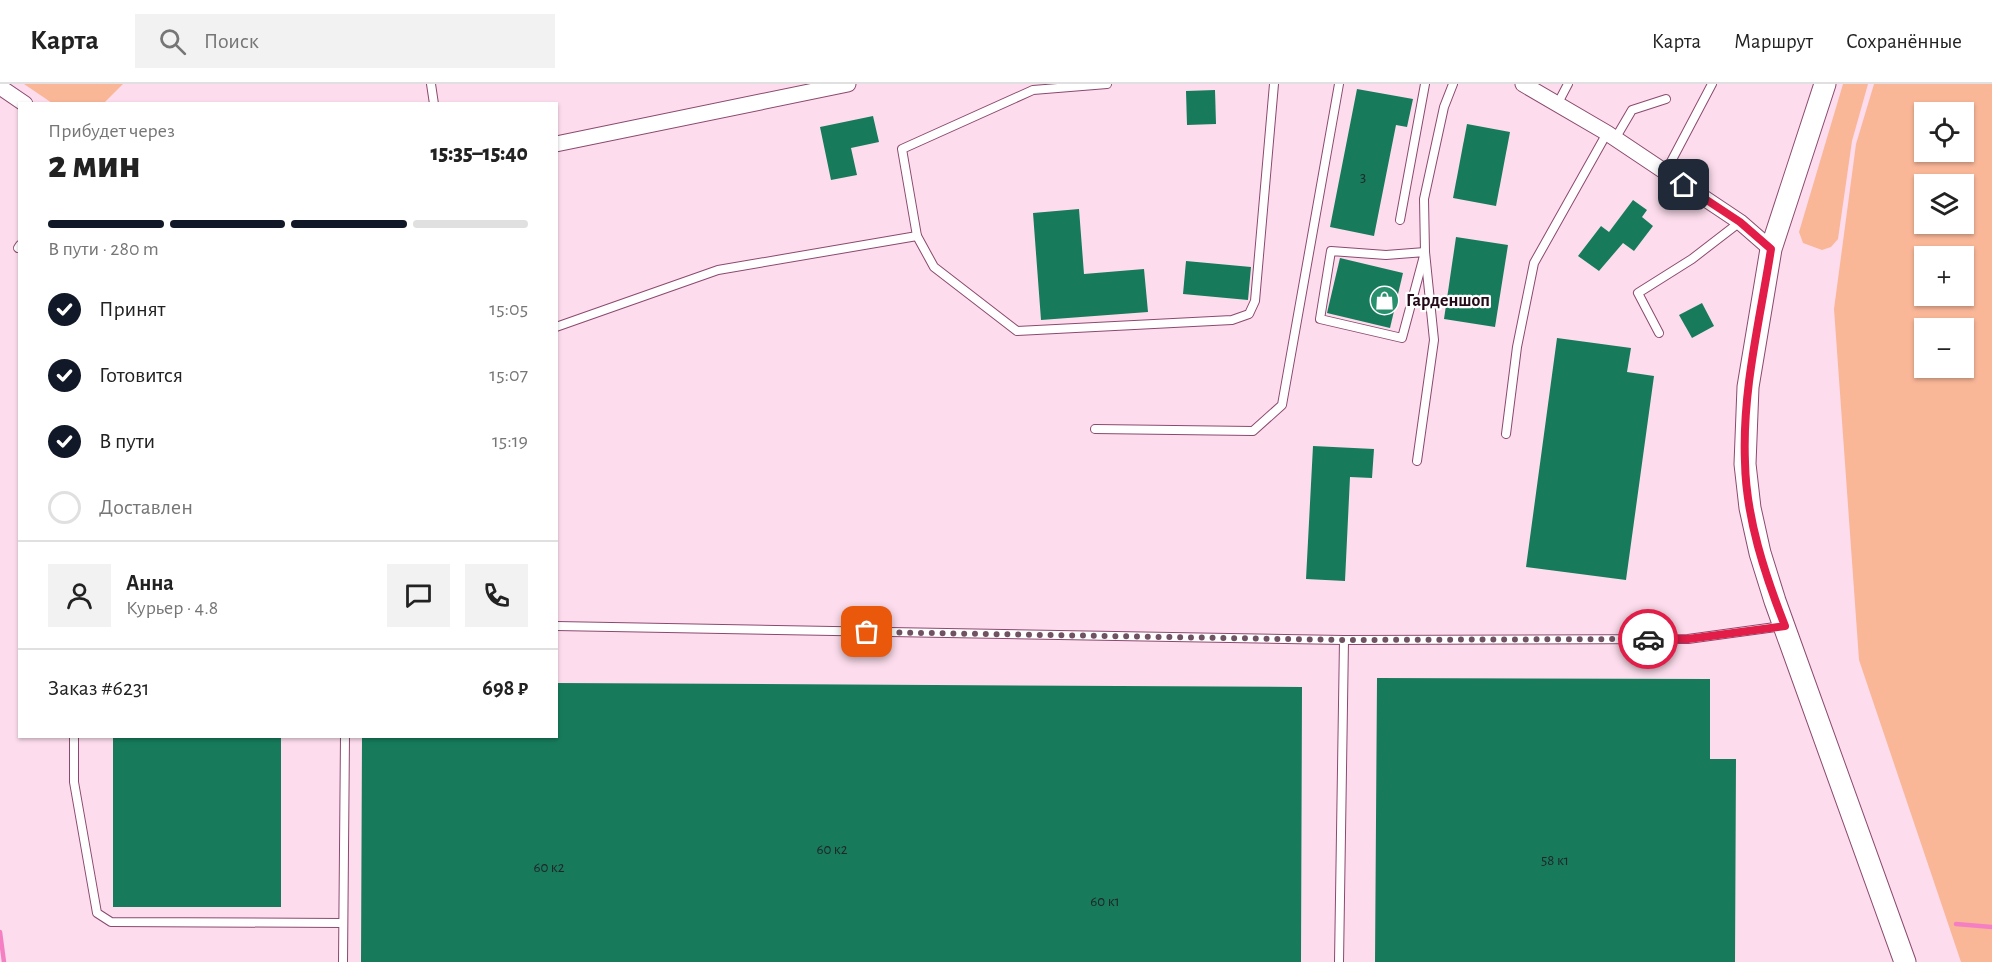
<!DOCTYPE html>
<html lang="ru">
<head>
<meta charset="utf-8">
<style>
  :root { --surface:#fff; --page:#f2f2f2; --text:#222; --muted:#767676; --line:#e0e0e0; --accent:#111827 }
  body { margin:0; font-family:"Alegreya Sans",sans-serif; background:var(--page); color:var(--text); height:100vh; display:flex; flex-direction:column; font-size:22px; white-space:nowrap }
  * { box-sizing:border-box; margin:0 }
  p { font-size:20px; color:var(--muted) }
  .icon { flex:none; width:33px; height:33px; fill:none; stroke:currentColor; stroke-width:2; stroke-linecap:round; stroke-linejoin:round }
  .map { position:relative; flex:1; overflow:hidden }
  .side { position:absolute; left:18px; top:18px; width:540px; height:636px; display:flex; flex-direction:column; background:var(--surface); border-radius:0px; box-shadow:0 2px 4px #0004 }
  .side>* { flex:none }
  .buttons { position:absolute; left:1914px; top:18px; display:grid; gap:12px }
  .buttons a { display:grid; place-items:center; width:60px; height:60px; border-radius:0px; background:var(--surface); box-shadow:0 2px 4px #0004; font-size:30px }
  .pin { position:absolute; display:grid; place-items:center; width:51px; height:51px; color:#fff; margin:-26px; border-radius:12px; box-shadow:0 3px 9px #0006 }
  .courier { position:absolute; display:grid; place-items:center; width:60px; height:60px; margin:-30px; border:4px solid #e11d48; border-radius:50%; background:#fff; color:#222; box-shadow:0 2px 8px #0007 }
  .summary em { font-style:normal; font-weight:800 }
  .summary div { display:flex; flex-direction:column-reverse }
  .summary { display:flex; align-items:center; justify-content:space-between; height:102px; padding:0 30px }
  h1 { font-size:39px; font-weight:800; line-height:45px }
  .bar { display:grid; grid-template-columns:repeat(4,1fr); gap:9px 6px; align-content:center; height:72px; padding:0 30px }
  .bar i { height:8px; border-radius:4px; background:var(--line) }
  .bar .current { background:var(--accent) }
  .bar p { grid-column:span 4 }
  .line { display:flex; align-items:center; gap:15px; padding:0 30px; border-top:2px solid var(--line) }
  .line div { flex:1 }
  .round { display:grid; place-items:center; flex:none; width:63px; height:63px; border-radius:0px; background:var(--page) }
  ol { padding:0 30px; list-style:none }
  li { display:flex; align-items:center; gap:18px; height:66px }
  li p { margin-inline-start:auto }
  li .icon { padding:6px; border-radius:50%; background:var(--accent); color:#fff; stroke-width:4 }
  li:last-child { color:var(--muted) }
  li i { width:33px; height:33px; border:3px solid var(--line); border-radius:50% }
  header { display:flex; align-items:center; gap:36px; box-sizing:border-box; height:84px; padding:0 30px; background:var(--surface); border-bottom:2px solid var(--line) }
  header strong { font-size:28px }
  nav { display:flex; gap:33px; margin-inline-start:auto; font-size:21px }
  .search { width:420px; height:54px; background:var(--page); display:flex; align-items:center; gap:15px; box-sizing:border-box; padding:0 21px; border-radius:0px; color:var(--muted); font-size:22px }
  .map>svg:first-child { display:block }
  .green { fill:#f9b798; fill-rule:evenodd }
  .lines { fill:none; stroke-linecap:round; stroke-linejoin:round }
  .stream { stroke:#f480c3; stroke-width:4.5 }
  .building { fill:#177b5b }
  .lane-casing { stroke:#8b496f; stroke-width:10 }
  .street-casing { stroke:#8b496f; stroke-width:17 }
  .secondary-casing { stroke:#8b496f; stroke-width:23 }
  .lane { stroke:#fff; stroke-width:8 }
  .street { stroke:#fff; stroke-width:15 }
  .secondary { stroke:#fff; stroke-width:21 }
  .done { stroke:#705363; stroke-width:6; stroke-dasharray:0 10.8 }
  .route { stroke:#e11d48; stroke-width:8 }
  .labels { text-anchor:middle; stroke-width:4.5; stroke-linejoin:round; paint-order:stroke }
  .number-label { font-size:15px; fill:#21262a }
  .poi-label { font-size:18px; font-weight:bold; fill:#240919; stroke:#fff; text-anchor:start }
</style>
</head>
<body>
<header>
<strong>Карта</strong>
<div class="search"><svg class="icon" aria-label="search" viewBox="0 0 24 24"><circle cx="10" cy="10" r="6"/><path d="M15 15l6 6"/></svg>Поиск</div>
<nav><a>Карта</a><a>Маршрут</a><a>Сохранённые</a></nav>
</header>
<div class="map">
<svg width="1992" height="878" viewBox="0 0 1992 878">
  <rect width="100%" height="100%" fill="#fddded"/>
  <g class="green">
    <polygon points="24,0 123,0 104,19 52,19"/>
    <polygon points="1843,0 1868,0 1852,57 1838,155 1831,163 1822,166 1803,159 1799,148"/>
    <path d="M1874 0H1992V878H1961L1859 576 1834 225 1856 60ZM1924 28H1964V68H1924ZM1924 100H1964V140H1924ZM1964 172V212H1924V172ZM1924 244H1964V284H1924Z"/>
  </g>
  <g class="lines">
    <g class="stream">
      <polyline points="1956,840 1992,843"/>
      <polyline points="0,848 4,878"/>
    </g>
  </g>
  <g class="building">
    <polygon points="1357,5 1413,15 1407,43 1396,41 1374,152 1330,143"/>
    <polygon points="1215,6 1216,40 1187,41 1186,7"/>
    <polygon points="873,32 879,58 851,64 857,91 831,96 820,43"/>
    <polygon points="1467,40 1510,48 1496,122 1453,114"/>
    <polygon points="1633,116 1647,126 1642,133 1653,142 1634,167 1623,159 1599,187 1578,172 1601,142 1609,148"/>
    <polygon points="1079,125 1084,190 1144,185 1148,228 1041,236 1033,129"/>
    <polygon points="1456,153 1508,161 1495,243 1444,235"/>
    <polygon points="1340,174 1403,189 1390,244 1327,229"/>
    <polygon points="1186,177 1251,183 1248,216 1183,210"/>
    <polygon points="1702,219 1714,242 1692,254 1679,231"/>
    <polygon points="1557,254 1631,264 1627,288 1654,292 1626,496 1526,483"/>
    <polygon points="1313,362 1374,365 1372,394 1350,393 1345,497 1306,495"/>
    <polygon points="1377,594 1710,595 1710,675 1736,675 1735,878 1375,878"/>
    <polygon points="556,599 1302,603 1301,878 361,878 362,652 556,652"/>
    <rect x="113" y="652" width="168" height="171"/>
  </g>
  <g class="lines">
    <defs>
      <g id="lane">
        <polyline points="431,0 434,20"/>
        <polyline points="1107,0 1033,6 902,65 917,152 934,183 1017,247 1232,236 1249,230 1255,217 1274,0"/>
        <polyline points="1558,19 1568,0"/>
        <polyline points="1615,55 1632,26 1666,15"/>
        <polyline points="1665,89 1712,0"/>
        <polyline points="1400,136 1425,0"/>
        <polyline points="18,164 20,161"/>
        <polygon points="1331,167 1386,171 1425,168 1402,254 1320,235"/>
        <polyline points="556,243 718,186 917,152"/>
        <polyline points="1659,249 1638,209 1692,175 1740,138"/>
        <polyline points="1095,345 1253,347 1282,321 1339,0"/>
        <polyline points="1506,350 1517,263 1534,179 1607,49"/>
        <polyline points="1417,377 1434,256 1425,168 1424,115 1444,23 1453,0"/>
        <polyline points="556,542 1344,556 1688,555 1783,542"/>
        <polyline points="74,652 74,698 97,829 111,838 343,839"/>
        <polyline points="343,878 345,652"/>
        <polyline points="1339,878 1344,556"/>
      </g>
      <g id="street">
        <polyline points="1523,0 1607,49 1740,138 1771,165"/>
        <polyline points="0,3 25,20"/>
        <polyline points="556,60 848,0"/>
      </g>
      <polyline id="secondary" points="1825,0 1771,165 1748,303 1745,380 1750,424 1760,469 1775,517 1905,878"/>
    </defs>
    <use href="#lane" class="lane-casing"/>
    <use href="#street" class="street-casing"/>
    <use href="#secondary" class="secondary-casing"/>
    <use href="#lane" class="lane"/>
    <use href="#street" class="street"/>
    <use href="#secondary" class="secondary"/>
  </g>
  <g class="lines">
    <polyline class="done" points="867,548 1344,556 1648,555"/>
    <path class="route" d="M1648 555H1688L1785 542C1765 491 1746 434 1745 378 1742 306 1760 236 1771 165L1740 138 1684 101"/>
  </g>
  <defs>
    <symbol id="shop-disc" viewBox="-11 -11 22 22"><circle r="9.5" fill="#28906d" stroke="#fff"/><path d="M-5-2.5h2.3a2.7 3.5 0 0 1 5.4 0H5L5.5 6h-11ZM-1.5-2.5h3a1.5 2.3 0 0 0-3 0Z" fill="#fff"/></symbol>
  </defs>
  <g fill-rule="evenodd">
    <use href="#shop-disc" x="1368" y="200" width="33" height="33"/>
  </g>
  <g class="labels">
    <g class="number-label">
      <text x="1363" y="98">3</text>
      <text x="832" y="770">60 к2</text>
      <text x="1555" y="781">58 к1</text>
      <text x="549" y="788">60 к2</text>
      <text x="1105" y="822">60 к1</text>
    </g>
    <g class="poi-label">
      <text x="1406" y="222">Гарденшоп</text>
    </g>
  </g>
</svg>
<div class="buttons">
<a><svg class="icon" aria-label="locate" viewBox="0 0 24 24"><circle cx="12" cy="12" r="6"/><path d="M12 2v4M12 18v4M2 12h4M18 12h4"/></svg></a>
<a><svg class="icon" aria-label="layers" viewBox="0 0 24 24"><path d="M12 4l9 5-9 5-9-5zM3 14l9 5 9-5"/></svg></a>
<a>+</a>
<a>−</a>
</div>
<div class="pin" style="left:867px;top:548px;background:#ea580c"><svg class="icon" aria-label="bag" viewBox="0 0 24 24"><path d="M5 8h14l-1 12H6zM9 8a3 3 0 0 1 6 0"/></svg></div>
<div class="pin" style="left:1684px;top:101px;background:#1f2937"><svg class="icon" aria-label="home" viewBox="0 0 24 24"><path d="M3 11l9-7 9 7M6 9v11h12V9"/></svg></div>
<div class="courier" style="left:1648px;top:555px"><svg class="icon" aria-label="car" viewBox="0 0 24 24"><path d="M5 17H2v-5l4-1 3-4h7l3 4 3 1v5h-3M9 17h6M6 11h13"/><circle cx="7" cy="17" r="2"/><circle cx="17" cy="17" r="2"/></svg></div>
<section class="side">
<div class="summary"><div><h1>2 мин</h1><p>Прибудет через</p></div><em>15:35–15:40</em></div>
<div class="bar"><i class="current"></i><i class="current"></i><i class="current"></i><i></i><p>В пути · 280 m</p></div>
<ol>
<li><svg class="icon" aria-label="check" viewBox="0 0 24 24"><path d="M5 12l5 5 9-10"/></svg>Принят<p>15:05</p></li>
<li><svg class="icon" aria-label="check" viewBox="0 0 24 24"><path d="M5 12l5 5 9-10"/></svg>Готовится<p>15:07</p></li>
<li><svg class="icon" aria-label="check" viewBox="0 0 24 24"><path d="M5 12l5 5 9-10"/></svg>В пути<p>15:19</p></li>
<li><i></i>Доставлен</li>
</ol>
<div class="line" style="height:108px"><a class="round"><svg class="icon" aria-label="person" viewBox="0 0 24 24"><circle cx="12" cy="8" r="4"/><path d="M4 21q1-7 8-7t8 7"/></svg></a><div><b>Анна</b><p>Курьер · 4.8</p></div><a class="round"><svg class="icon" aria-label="chat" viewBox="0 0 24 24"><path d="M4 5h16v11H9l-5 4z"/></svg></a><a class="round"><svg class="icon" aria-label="phone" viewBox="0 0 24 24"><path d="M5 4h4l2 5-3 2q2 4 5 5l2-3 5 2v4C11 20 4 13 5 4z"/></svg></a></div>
<div class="line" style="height:78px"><div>Заказ #6231</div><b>698 ₽</b></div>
</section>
</div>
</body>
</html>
